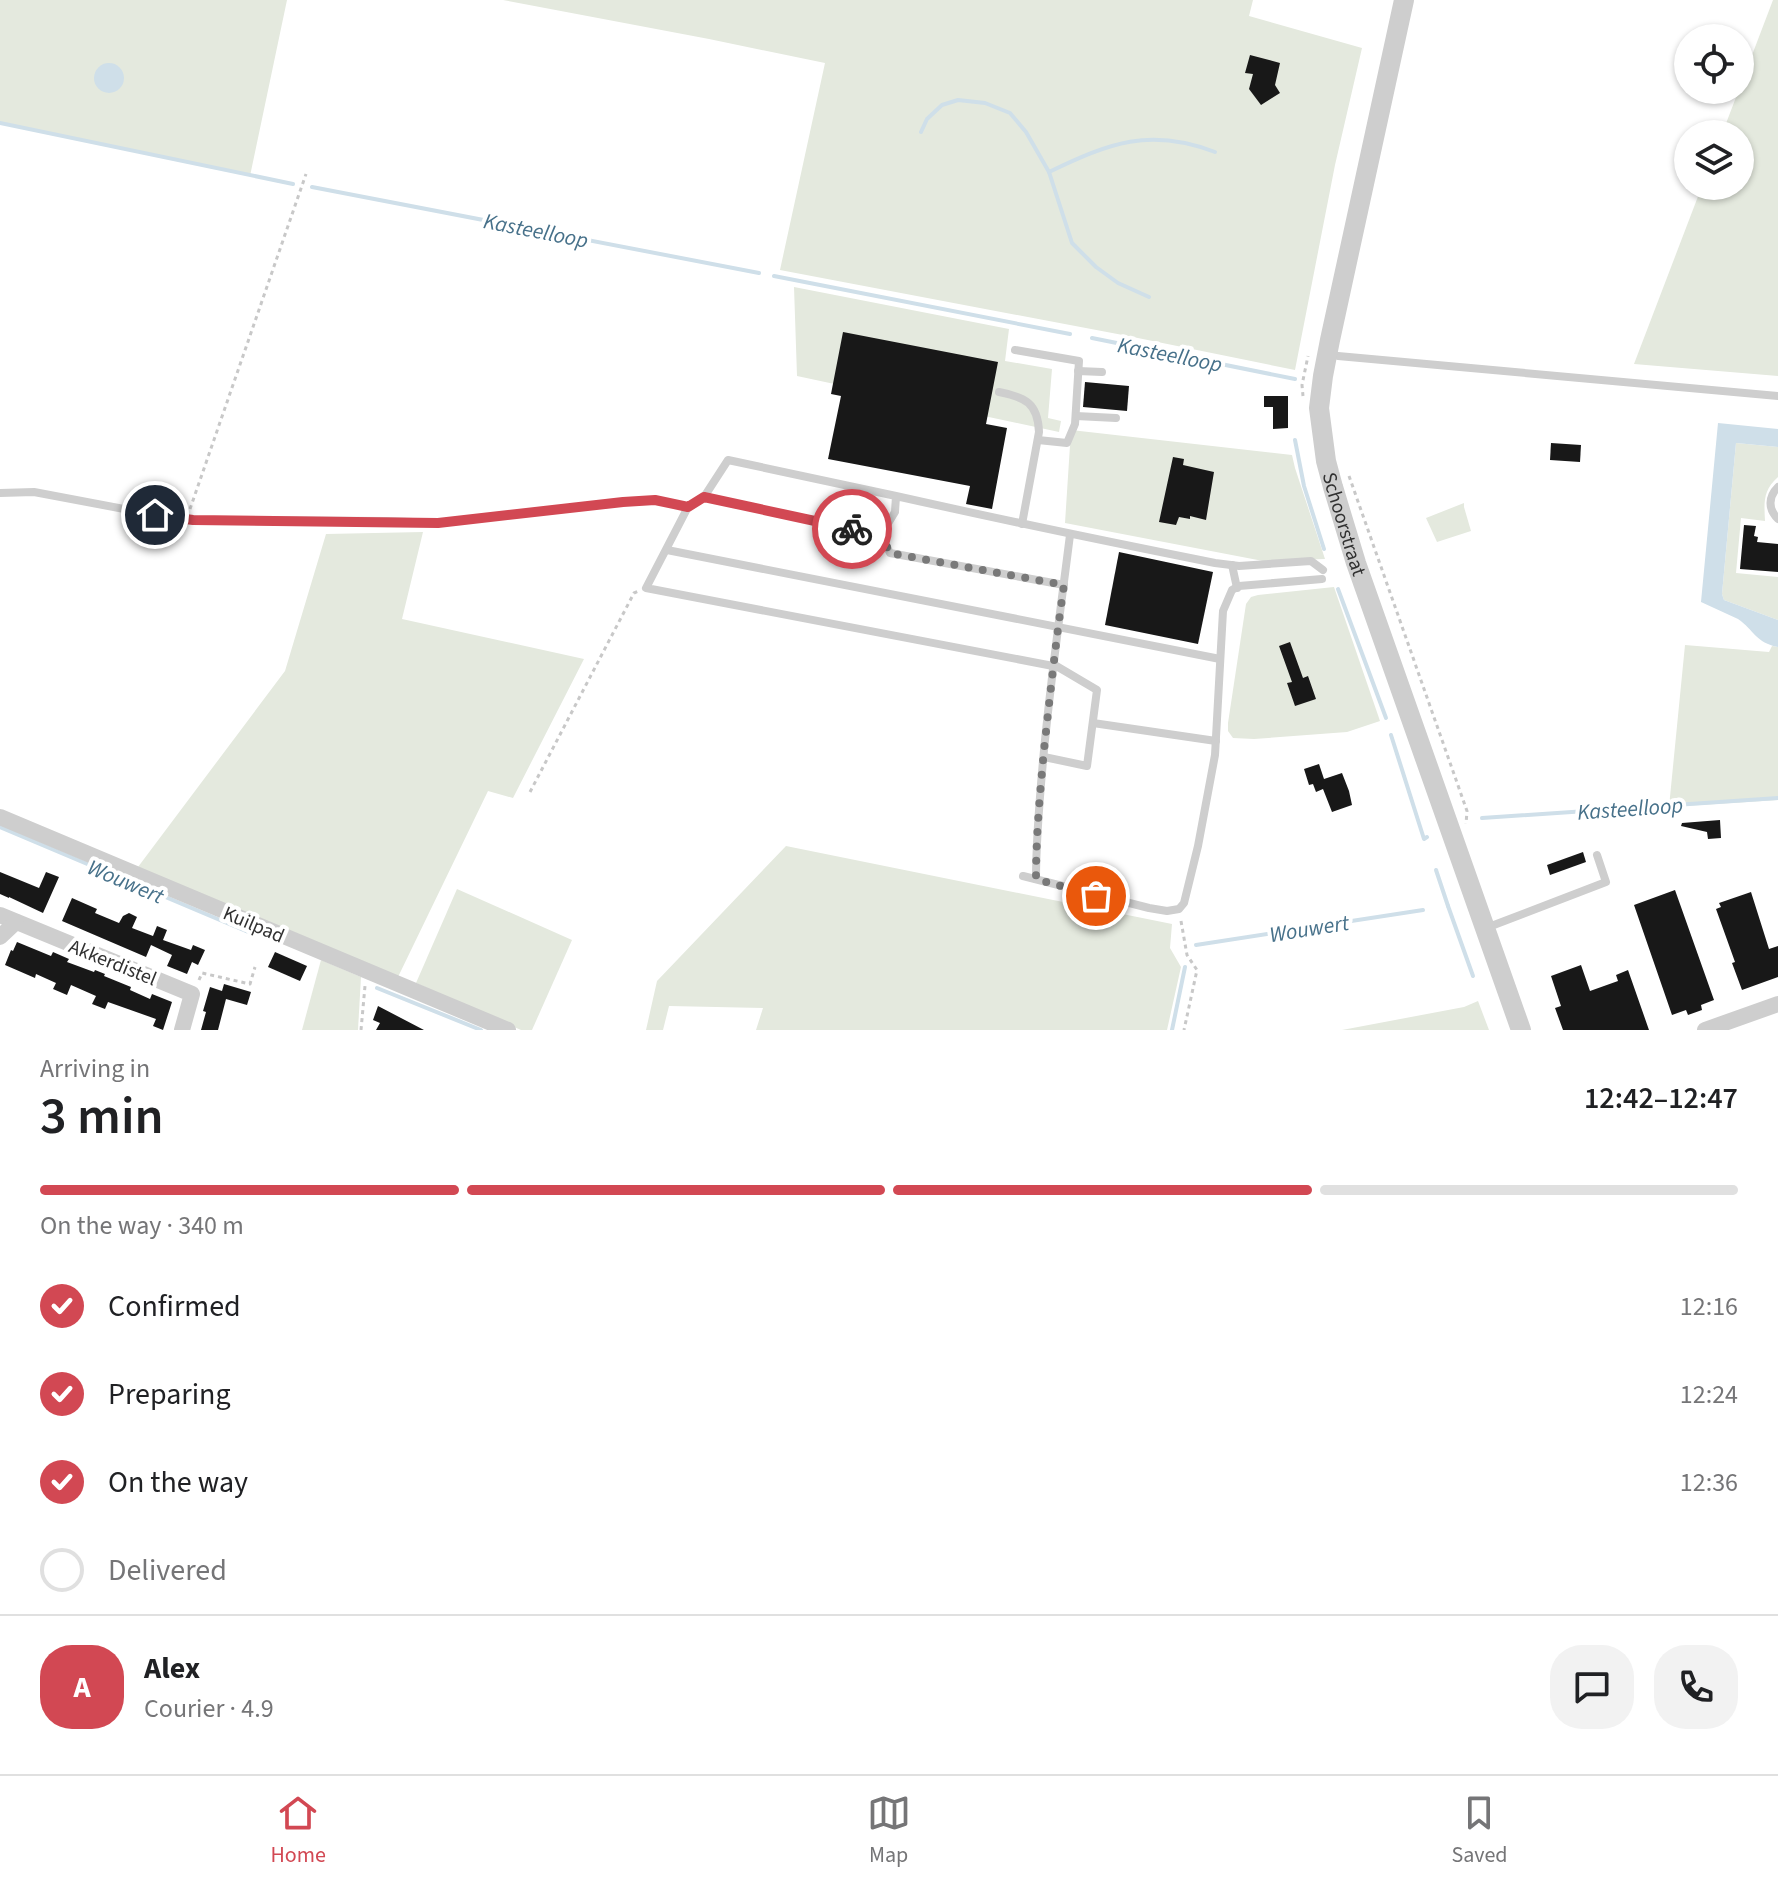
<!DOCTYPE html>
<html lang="en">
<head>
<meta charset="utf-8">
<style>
  :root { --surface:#fff; --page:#f2f2f2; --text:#202124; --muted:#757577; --line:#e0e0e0; --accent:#d24853 }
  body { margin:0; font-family:"Source Sans 3",sans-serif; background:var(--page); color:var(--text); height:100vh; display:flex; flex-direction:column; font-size:30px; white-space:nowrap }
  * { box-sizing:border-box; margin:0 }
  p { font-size:26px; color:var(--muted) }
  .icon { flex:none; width:44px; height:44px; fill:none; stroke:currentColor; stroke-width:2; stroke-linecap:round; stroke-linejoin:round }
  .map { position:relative; height:1030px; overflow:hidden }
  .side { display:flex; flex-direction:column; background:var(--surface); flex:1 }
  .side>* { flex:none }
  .fabs { position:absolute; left:1674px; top:24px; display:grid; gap:16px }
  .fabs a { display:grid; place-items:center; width:80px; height:80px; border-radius:50%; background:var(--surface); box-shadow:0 2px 6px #0004; font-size:40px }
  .pin { position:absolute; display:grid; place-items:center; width:68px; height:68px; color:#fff; margin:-34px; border:4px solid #fff; border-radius:50%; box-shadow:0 2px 8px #0007 }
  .courier { position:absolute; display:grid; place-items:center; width:80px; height:80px; margin:-40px; border:6px solid #d24853; border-radius:50%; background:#fff; color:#222; box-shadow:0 2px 10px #0007 }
  .summary em { font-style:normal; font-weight:600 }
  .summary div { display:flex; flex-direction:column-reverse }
  .summary { display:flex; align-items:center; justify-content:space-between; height:136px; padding:0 40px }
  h1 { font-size:52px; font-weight:600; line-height:60px }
  .bar { display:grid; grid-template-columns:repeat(4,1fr); gap:12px 8px; align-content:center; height:96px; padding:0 40px }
  .bar i { height:10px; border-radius:6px; background:var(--line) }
  .bar .on { background:var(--accent) }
  .bar p { grid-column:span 4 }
  .line { display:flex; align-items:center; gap:20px; padding:0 40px; border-top:2px solid var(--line) }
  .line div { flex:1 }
  .round { display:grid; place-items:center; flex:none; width:84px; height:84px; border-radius:32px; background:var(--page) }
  ol { padding:0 40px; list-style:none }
  li { display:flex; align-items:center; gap:24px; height:88px }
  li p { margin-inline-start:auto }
  li .icon { padding:8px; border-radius:50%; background:var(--accent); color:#fff; stroke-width:4 }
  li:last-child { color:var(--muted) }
  li i { width:44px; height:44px; border:4px solid var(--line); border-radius:50% }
  .tabs { display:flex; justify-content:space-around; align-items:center; height:112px; border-top:2px solid var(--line); background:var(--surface); font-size:22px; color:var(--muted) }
  .tabs a { display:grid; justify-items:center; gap:4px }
  .tabs .on { color:var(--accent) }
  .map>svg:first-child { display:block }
  .green { fill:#e4e9de }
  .water { fill:#cfdfe9 }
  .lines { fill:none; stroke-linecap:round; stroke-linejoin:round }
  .stream { stroke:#cfdfe9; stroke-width:4 }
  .building { fill:#181818 }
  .path { stroke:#c8c8c8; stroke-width:3; stroke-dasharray:4 4; stroke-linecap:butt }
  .service { stroke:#cecece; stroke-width:8 }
  .minor { stroke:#cecece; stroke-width:16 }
  .tertiary { stroke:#cecece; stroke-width:20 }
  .done { stroke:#797979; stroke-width:8; stroke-dasharray:0 14.4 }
  .route { stroke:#d24853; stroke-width:10 }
  .labels { text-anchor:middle; stroke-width:8; stroke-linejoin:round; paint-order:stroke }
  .street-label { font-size:20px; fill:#313131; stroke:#fff }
  .water-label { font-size:22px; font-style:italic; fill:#47718a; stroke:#fff }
</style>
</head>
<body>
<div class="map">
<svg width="1778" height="1030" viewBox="0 0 1778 1030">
  <rect width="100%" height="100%" fill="#fff"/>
  <g class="green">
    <polygon points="0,0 287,0 250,176 62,135 0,124"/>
    <polygon points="503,0 1253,0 1249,16 1362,48 1335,165 1295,370 1128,336 780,270 825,63 709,39"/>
    <polygon points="1773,0 1778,0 1778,376 1634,364 1702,186 1740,186 1740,134 1722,134"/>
    <polygon points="794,287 1009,329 1005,361 1052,369 1048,418 1061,421 1059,432 797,376"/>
    <polygon points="1071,430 1292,455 1295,468 1325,559 1263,561 1065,523"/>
    <path d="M1736 443 1778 447V477C1763 490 1764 502 1765 521L1741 518 1736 573 1778 577V620L1724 600 1722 594Z"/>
    <polygon points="1464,503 1464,507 1471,531 1437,542 1426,518"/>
    <polygon points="423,532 402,619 584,659 513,798 488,791 398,977 138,867 285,671 326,534"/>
    <polygon points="1334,587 1380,721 1347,732 1254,739 1233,738 1228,731 1228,723 1246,604 1251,597 1258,595"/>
    <polygon points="1685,645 1769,652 1772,646 1778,647 1778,800 1669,807"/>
    <polygon points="786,846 1172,924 1170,948 1181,967 1167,1030 756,1030 763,1008 669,1006 663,1030 646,1030 657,981"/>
    <polygon points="457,889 572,940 532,1030 521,1030 416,983"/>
    <polygon points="321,960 361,977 358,1030 302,1030"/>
    <polygon points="1478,1001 1489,1030 1342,1030 1464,1007"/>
  </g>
  <g class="water">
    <circle cx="109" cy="78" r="15"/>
    <path d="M1718 423 1778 429V447L1736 443 1722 594 1724 600 1778 620V647C1756 643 1754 630 1738 619L1701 602Z"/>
  </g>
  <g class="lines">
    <g class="stream">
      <polyline points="0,123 293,184"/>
      <polyline points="921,132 927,119 942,105 958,100 985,103 1010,113 1026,132 1049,172 1072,243 1096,267 1118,283 1149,297"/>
      <path d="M1049 172C1109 143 1150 127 1215 152"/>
      <polyline points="312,187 759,273"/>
      <polyline points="774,276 1070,334"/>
      <polyline points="1092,338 1295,379"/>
      <polyline points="1295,440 1304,486 1324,549"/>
      <polyline points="1338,589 1386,718"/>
      <polyline points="1391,735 1424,839 1427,837"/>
      <polyline points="1482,818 1778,798"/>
      <polyline points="0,827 253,934"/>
      <polyline points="1436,870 1448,906"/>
      <polyline points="1448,906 1473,976"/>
      <polyline points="1196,945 1423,910"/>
      <polyline points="377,988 481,1030"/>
      <polyline points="1172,1030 1185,967"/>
    </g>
  </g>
  <g class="building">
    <polygon points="1250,55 1280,63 1275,85 1280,93 1261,105 1249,89 1253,74 1245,73"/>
    <polygon points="843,332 998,362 986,424 1007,428 992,509 966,504 970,486 828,459 841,396 831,394"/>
    <polygon points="1085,382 1129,386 1127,411 1083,407"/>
    <polygon points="1264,396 1288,396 1288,428 1273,429 1273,407 1264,407"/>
    <polygon points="1551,443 1581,445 1580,462 1550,460"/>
    <polygon points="1173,457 1184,459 1183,465 1214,472 1206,520 1190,516 1190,519 1179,517 1176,525 1159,522"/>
    <polygon points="1744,525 1756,526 1754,536 1758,537 1757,542 1778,544 1778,572 1740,569"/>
    <polygon points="1119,552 1213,572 1198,644 1105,625"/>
    <polygon points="1290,642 1303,678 1308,676 1316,699 1295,706 1287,683 1292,682 1279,646"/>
    <polygon points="1319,764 1324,779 1342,773 1349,791 1352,805 1332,812 1323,789 1316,792 1313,784 1309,785 1304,769"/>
    <polygon points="1720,820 1721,838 1708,839 1707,832 1681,826 1682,823"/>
    <polygon points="1583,852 1586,862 1550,875 1547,865"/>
    <polygon points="0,872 39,888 46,872 59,877 43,913 9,897 9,898 0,894"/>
    <polygon points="1675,890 1714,1000 1701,1005 1702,1010 1688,1015 1686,1010 1672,1015 1634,905"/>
    <polygon points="1751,892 1769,949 1778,946 1778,977 1742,990 1732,963 1735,962 1716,909 1721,907 1719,903"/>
    <polygon points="72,898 97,909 95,913 119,923 123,916 129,913 137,917 132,928 153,936 157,926 167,930 163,940 191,950 193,945 205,950 198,965 192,962 187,974 167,966 172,955 151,945 146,957 62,921"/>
    <polygon points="17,942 51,956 53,952 69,959 67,962 94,972 95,970 105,974 104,976 131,987 130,990 150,999 152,994 172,1002 163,1030 153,1026 156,1019 108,1002 105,1009 92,1004 96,996 71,985 67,995 53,989 56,983 36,974 35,978 5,965 11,950 13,951"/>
    <polygon points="275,952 307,966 300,981 268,967"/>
    <polygon points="1581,965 1590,991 1618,981 1616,975 1628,970 1649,1030 1563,1030 1555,1008 1561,1006 1551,976"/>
    <polygon points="224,984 251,992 247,1005 226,999 218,1030 201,1030 206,1012 203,1011 210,987 222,991"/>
    <polygon points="378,1006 424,1030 376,1030 380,1023 373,1020"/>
  </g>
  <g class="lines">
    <g class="path">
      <polyline points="1303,396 1302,385 1308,356"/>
      <polyline points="1349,476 1467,811 1466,824"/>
      <polyline points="190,509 306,174"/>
      <polyline points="530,792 634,593 639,591"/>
      <polyline points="1181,921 1187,955 1197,970 1184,1030"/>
      <polyline points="199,980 202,973 250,984 255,967"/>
      <polyline points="361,1030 365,986"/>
    </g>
    <g class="service">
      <polyline points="1015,350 1079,361 1075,424 1067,443 1038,440"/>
      <polyline points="1328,353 1338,356 1778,396"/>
      <polyline points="1078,371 1102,372"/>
      <path d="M999 392C1025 397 1038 403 1039 432L1022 524"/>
      <polyline points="1076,416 1116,418"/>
      <path d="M1778 487C1768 497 1768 509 1778 519"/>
      <polyline points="0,493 34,492 177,519 193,520 387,521 438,523 623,502 655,500 688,507"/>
      <path d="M896 496 895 512 881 535 704 497 728 460 896 496C1003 520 1109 542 1215 563L1239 566 1311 561 1323 570"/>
      <polyline points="704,497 688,507 646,588 1053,666"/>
      <polyline points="881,535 890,553 1064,585"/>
      <polyline points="667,550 1220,659"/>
      <polyline points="1232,565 1237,588"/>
      <polyline points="1093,723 1216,741"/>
      <polyline points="1044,757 1087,766 1097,690 1053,664"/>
      <polyline points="1023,876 1149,908 1167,911 1179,909 1184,903 1198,846 1215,755 1223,611 1232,590 1239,586 1322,579"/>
      <path d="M1036 879C1036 836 1040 793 1044 750 1051 678 1061 606 1070 535"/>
      <polyline points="1486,928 1606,882 1597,855"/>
    </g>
    <g class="minor">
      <polyline points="0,817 508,1030"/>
      <polyline points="0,915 192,994 182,1030"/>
      <polyline points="0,937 16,922"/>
      <polyline points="1705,1030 1778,1004"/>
    </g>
    <path class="tertiary" id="s1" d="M1404 0 1330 340 1323 376 1319 408 1326 461 1333 487 1356 563 1521 1030"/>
  </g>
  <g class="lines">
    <path class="done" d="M852 529 881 535 890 553 1064 585C1056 640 1050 695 1044 750 1040 793 1036 836 1036 879L1096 896"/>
    <polyline class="route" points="155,515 193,520 438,523 623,502 655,500 688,507 704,497 852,529"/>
  </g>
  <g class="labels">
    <g class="street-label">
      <text dy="7" stroke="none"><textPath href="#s1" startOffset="536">Schoorstraat</textPath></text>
      <text transform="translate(254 924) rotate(23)" y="7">Kuilpad</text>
      <text transform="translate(113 962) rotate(22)" y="7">Akkerdistel</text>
    </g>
    <g class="water-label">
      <text transform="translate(536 230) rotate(11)" y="8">Kasteelloop</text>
      <text transform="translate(1170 354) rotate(11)" y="8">Kasteelloop</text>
      <text transform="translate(1630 808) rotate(-4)" y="8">Kasteelloop</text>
      <text transform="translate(126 881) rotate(23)" y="8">Wouwert</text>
      <text transform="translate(1309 928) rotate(-9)" y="8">Wouwert</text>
    </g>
  </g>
</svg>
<div class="fabs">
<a><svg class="icon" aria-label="locate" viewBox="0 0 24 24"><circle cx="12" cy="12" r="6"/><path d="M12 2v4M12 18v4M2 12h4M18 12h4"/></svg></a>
<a><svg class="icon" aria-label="layers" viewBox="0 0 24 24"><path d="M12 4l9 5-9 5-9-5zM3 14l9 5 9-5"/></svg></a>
</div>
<div class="pin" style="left:1096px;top:896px;background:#ea580c"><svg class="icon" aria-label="bag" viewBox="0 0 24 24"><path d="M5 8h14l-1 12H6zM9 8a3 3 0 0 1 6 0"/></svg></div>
<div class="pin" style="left:155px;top:515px;background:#1f2937"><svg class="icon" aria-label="home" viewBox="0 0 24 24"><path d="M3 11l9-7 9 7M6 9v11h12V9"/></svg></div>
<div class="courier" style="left:852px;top:529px"><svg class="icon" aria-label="bike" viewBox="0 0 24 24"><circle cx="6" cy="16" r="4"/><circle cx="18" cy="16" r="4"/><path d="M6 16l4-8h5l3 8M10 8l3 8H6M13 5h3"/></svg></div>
</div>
<section class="side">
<div class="summary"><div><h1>3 min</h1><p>Arriving in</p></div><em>12:42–12:47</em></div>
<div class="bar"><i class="on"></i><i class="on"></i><i class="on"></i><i></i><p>On the way · 340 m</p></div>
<ol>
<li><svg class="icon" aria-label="check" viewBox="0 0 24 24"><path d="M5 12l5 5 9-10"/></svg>Confirmed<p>12:16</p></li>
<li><svg class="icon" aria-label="check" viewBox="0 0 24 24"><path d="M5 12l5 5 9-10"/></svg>Preparing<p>12:24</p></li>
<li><svg class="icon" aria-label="check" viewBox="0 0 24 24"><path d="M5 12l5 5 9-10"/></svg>On the way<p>12:36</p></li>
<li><i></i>Delivered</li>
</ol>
<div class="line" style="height:144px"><b class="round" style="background:var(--accent);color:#fff">A</b><div><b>Alex</b><p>Courier · 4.9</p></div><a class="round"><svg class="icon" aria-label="chat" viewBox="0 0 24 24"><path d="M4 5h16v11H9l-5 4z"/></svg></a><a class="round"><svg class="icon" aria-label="phone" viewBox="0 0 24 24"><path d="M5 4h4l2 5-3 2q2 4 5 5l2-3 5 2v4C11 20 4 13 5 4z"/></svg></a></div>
</section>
<nav class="tabs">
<a class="on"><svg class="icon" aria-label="home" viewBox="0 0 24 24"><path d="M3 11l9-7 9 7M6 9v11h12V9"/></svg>Home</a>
<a><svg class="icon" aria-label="map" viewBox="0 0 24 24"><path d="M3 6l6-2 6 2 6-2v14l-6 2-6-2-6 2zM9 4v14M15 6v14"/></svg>Map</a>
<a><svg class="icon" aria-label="saved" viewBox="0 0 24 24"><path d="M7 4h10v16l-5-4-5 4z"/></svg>Saved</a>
</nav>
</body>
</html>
